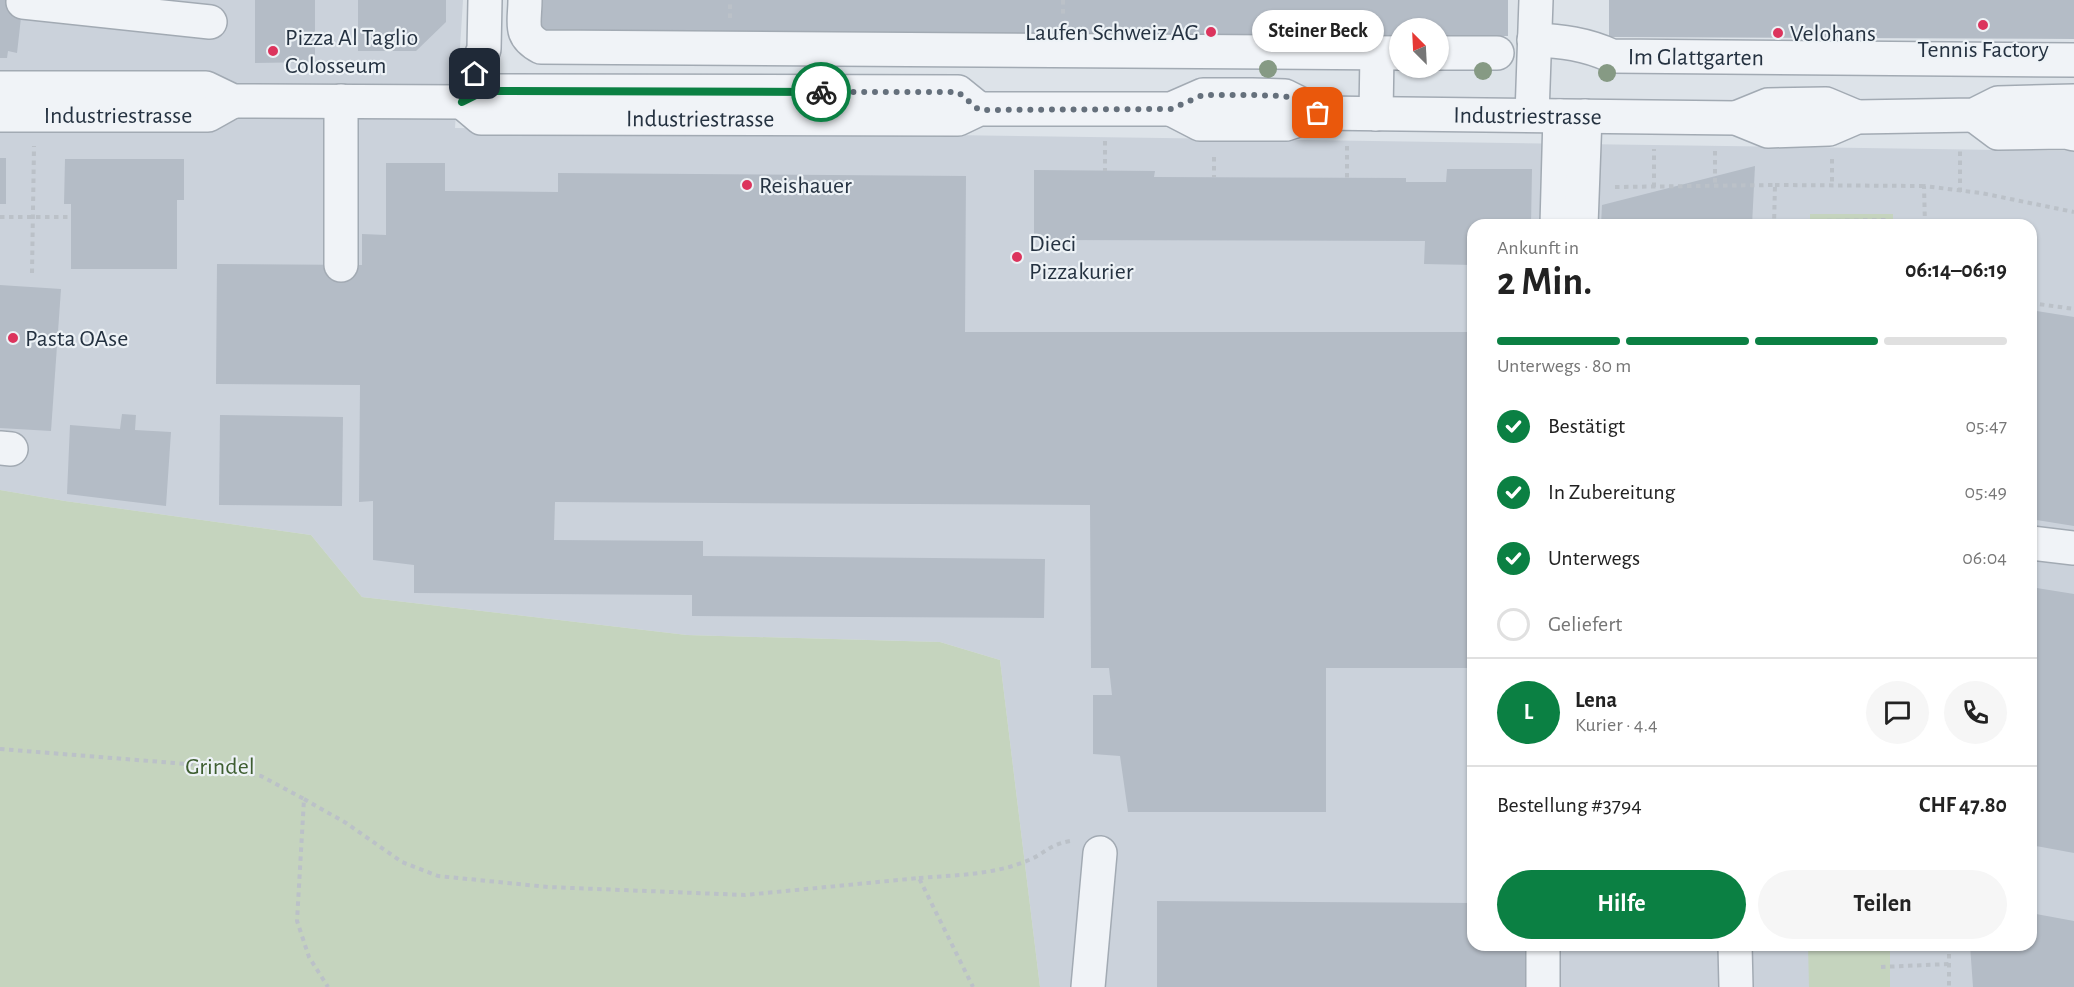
<!DOCTYPE html>
<html lang="de">
<head>
<meta charset="utf-8">
<style>
  :root { --surface:#fff; --page:#f6f6f6; --text:#222; --muted:#767676; --line:#e0e0e0; --accent:#0b8043 }
  body { margin:0; font-family:"Alegreya Sans",sans-serif; background:var(--page); color:var(--text); height:100vh; display:flex; flex-direction:column; font-size:22px; white-space:nowrap }
  * { box-sizing:border-box; margin:0 }
  p { font-size:20px; color:var(--muted) }
  .icon { flex:none; width:33px; height:33px; fill:none; stroke:currentColor; stroke-width:2; stroke-linecap:round; stroke-linejoin:round }
  .map { position:relative; flex:1; overflow:hidden }
  .panel { position:absolute; left:1467px; top:219px; width:570px; height:732px; display:flex; flex-direction:column; background:var(--surface); border-radius:18px; box-shadow:0 2px 4px #0004 }
  .panel>* { flex:none }
  .needle { width:39px; rotate:336deg }
  .buttons { position:absolute; left:1389px; top:18px; display:grid; gap:12px }
  .buttons a { display:grid; place-items:center; width:60px; height:60px; border-radius:50%; background:var(--surface); box-shadow:0 2px 4px #0004; font-size:30px }
  .pin { position:absolute; display:grid; place-items:center; width:51px; height:51px; color:#fff; margin:-26px; border-radius:12px; box-shadow:0 3px 9px #0006 }
  .courier { position:absolute; display:grid; place-items:center; width:60px; height:60px; margin:-30px; border:4px solid #0b8043; border-radius:50%; background:#fff; color:#222; box-shadow:0 2px 8px #0007 }
  .bubble { position:absolute; height:42px; border-radius:21px; background:var(--surface); box-shadow:0 2px 4px #0004; font-size:20px; font-weight:700; line-height:42px; text-align:center }
  .overview em { font-style:normal; font-weight:700 }
  .overview div { display:flex; flex-direction:column-reverse }
  .overview { display:flex; align-items:center; justify-content:space-between; height:102px; padding:0 30px }
  h1 { font-size:39px; font-weight:700; line-height:45px }
  .bar { display:grid; grid-template-columns:repeat(4,1fr); gap:9px 6px; align-content:center; height:72px; padding:0 30px }
  .bar i { height:8px; border-radius:4px; background:var(--line) }
  .bar .selected { background:var(--accent) }
  .bar p { grid-column:span 4 }
  .line { display:flex; align-items:center; gap:15px; padding:0 30px; border-top:2px solid var(--line) }
  .line div { flex:1 }
  .round { display:grid; place-items:center; flex:none; width:63px; height:63px; border-radius:32px; background:var(--page) }
  ol { padding:0 30px; list-style:none }
  li { display:flex; align-items:center; gap:18px; height:66px }
  li p { margin-inline-start:auto }
  li .icon { padding:6px; border-radius:50%; background:var(--accent); color:#fff; stroke-width:4 }
  li:last-child { color:var(--muted) }
  li i { width:33px; height:33px; border:3px solid var(--line); border-radius:50% }
  .cta { display:flex; gap:12px; margin-top:auto; padding:12px 30px }
  .cta a { flex:1; height:69px; border-radius:36px; background:var(--accent); color:#fff; font-size:24px; font-weight:700; line-height:69px; text-align:center }
  .cta a+a { background:var(--page); color:var(--text) }
  .map>svg:first-child { display:block }
  .built { fill:#cbd2db; fill-rule:evenodd }
  .green { fill:#c5d4be }
  .building { fill:#b4bcc6 }
  .lines { fill:none; stroke-linecap:round; stroke-linejoin:round }
  .minor-casing { stroke:#a2aab3; stroke-width:36 }
  .path { stroke:#bbc1c8; stroke-width:4; stroke-dasharray:4.5 4.5; stroke-linecap:butt }
  .minor { stroke:#f0f3f7; stroke-width:33 }
  .tree { fill:#869a84 }
  .done { stroke:#65707c; stroke-width:6; stroke-dasharray:0 10.8 }
  .route { stroke:#0b8043; stroke-width:8 }
  .poi-dot { fill:#dc345d; stroke:#edf2f6; stroke-width:2 }
  .labels { text-anchor:middle; stroke-width:4.5; stroke-linejoin:round; paint-order:stroke }
  .poi-label { font-size:24px; fill:#253241; stroke:#edf2f6; text-anchor:start }
  .street-label { font-size:24px; fill:#253241; stroke:#edf2f6 }
  .park-label { font-size:24px; fill:#3e5e31; stroke:#edf2f6 }
</style>
</head>
<body>
<div class="map">
<svg width="2074" height="987" viewBox="0 0 2074 987">
  <rect width="100%" height="100%" fill="#dde3e9"/>
  <path class="built" d="M0 0H463L455 128 2074 151V987H1040L1000 660 940 642 687 635 362 597 311 535 65 501 0 490ZM1473 225H2031V945H1473Z"/>
  <g class="green">
    <rect x="1810" y="214" width="83" height="11"/>
    <polygon points="0,490 65,501 311,535 362,597 687,635 940,642 1000,660 1040,987 0,987"/>
    <polygon points="1808,945 1890,945 1890,987 1809,987"/>
  </g>
  <g class="building">
    <polygon points="0,0 23,0 17,53 8,51 7,58 0,58"/>
    <polygon points="255,0 315,0 315,62 255,63"/>
    <polygon points="358,0 446,0 446,22 416,51 358,51"/>
    <polygon points="532,0 1508,0 1508,36 1438,36 1438,28 1400,28 1400,36 1048,34 532,38"/>
    <polygon points="1609,0 2074,0 2074,39 1609,37"/>
    <rect x="0" y="158" width="6" height="46"/>
    <polygon points="65,159 184,159 184,200 177,200 177,269 71,269 71,204 64,204"/>
    <polygon points="386,163 445,163 445,191 558,192 558,173 966,176 965,332 1473,332 1473,668 1326,668 1326,812 1128,812 1120,756 1093,754 1093,695 1112,695 1109,668 1091,668 1090,505 555,502 554,540 703,541 703,556 1045,559 1044,618 692,616 692,595 414,593 414,565 373,560 373,501 359,502 360,385 216,384 217,264 362,265 362,234 386,235"/>
    <polygon points="1755,166 1752,225 1601,225 1602,205"/>
    <polygon points="1447,169 1532,169 1531,225 1473,225 1473,265 1424,264 1425,241 1034,240 1034,170 1155,171 1154,177 1406,178 1406,182 1446,182"/>
    <polygon points="0,285 61,289 51,431 0,428"/>
    <polygon points="2031,310 2074,317 2074,526 2031,519"/>
    <polygon points="122,414 136,415 135,430 171,432 166,506 67,494 70,425 120,429"/>
    <polygon points="220,415 343,417 342,506 219,505"/>
    <polygon points="2031,587 2074,594 2074,853 2031,845"/>
    <polygon points="1157,901 1473,903 1473,945 1525,945 1525,987 1157,987"/>
    <polygon points="2031,913 2074,921 2074,987 1973,987 1970,945 2031,945"/>
  </g>
  <g class="lines">
    <defs>
      <g id="minor">
        <path d="M525 0C525 23 518 35 541 47L1400 53"/>
        <polyline points="23,2 210,22"/>
        <path id="s1" d="M1534 40C1562 41 1586 44 1612 56L2074 60"/>
        <polyline points="1438,53 1497,53"/>
        <polyline points="0,88 206,88 233,101 462,102 484,91 958,92 979,109"/>
        <path id="s2" d="M462 102 481 118 958 119 979 109H1171L1203 95H1252L1285 96 1319 113"/>
        <polyline points="462,102 484,49 485,0"/>
        <path id="s3" d="M1171 109 1200 124H1286L1319 113 1736 118 1768 131 1829 129 1857 117 1974 115 1998 103 2074 101"/>
        <polyline points="1376,114 1377,53"/>
        <path id="s4" d="M0 115H208L233 101"/>
        <polyline points="1532,115 1536,0"/>
        <polyline points="1974,115 1998,133 2065,132 2074,134"/>
        <polyline points="1736,118 1768,105 1826,104 1857,117"/>
        <polyline points="1557,225 1560,116"/>
        <polyline points="1581,225 1585,116"/>
        <polyline points="341,265 341,101"/>
        <polyline points="0,448 11,449"/>
        <polyline points="2031,543 2074,548"/>
        <polyline points="1543,945 1543,987"/>
        <polyline points="1735,945 1736,987"/>
        <polyline points="1088,987 1100,853"/>
      </g>
    </defs>
    <use href="#minor" class="minor-casing"/>
    <g class="path">
      <polyline points="1063,0 1063,17"/>
      <polyline points="730,18 730,0"/>
      <polyline points="1105,141 1105,171"/>
      <polyline points="1347,146 1347,178"/>
      <polyline points="1715,151 1715,186"/>
      <polyline points="1214,157 1214,177"/>
      <polyline points="1832,159 1832,186"/>
      <polyline points="1775,185 1924,186"/>
      <polyline points="1615,187 1775,185 1774,225"/>
      <polyline points="1654,187 1654,149"/>
      <polyline points="1960,192 1960,149"/>
      <polyline points="0,217 71,217"/>
      <polyline points="1813,225 1813,221 1889,220"/>
      <polyline points="1925,225 1924,186 1981,193 2074,212"/>
      <polyline points="32,273 34,146"/>
      <polyline points="2031,303 2074,309"/>
      <polyline points="0,749 212,766 261,776 304,799 297,921 309,957 328,987"/>
      <polyline points="304,799 346,823 402,862 438,876 548,887 745,895 919,878 973,987"/>
      <path d="M919 878C956 875 994 875 1029 860 1046 853 1048 845 1070 841"/>
      <polyline points="1949,945 1949,987"/>
      <polyline points="1881,967 1949,964"/>
    </g>
    <use href="#minor" class="minor"/>
  </g>
  <g class="tree">
    <circle cx="1268" cy="69" r="9"/>
    <circle cx="1483" cy="71" r="9"/>
    <circle cx="1607" cy="73" r="9"/>
  </g>
  <g class="lines">
    <polyline class="done" points="821,92 958,92 979,110 1171,109 1203,95 1252,95 1285,96 1318,113"/>
    <polyline class="route" points="475,74 462,102 484,91 821,92"/>
  </g>
  <g class="poi-dot">
    <circle cx="1983" cy="25" r="6"/>
    <circle cx="1211" cy="32" r="6"/>
    <circle cx="1778" cy="33" r="6"/>
    <circle cx="273" cy="51" r="6"/>
    <circle cx="747" cy="185" r="6"/>
    <circle cx="1017" cy="257" r="6"/>
    <circle cx="13" cy="338" r="6"/>
  </g>
  <g class="labels">
    <g class="poi-label">
      <text x="1199" y="40" text-anchor="end">Laufen Schweiz AG</text>
      <text x="1790" y="41">Velohans</text>
      <text x="285" y="45">Pizza Al Taglio<tspan x="285" dy="28">Colosseum</tspan></text>
      <text x="1983" y="57" text-anchor="middle">Tennis Factory</text>
      <text x="759" y="193">Reishauer</text>
      <text x="1029" y="251">Dieci<tspan x="1029" dy="28">Pizzakurier</tspan></text>
      <text x="25" y="346">Pasta OAse</text>
    </g>
    <g class="street-label">
      <text dy="8" stroke="none"><textPath href="#s1" startOffset="164">Im Glattgarten</textPath></text>
      <text dy="8" stroke="none"><textPath href="#s4" startOffset="118">Industriestrasse</textPath></text>
      <text dy="8" stroke="none"><textPath href="#s3" startOffset="362">Industriestrasse</textPath></text>
      <text dy="8" stroke="none"><textPath href="#s2" startOffset="244">Industriestrasse</textPath></text>
    </g>
    <g class="park-label">
      <text x="220" y="774">Grindel</text>
    </g>
  </g>
</svg>
<div class="buttons">
<a><svg class="needle" viewBox="-14 -14 28 28"><path d="M0-13l5 13h-10z" fill="#e53935"/><path d="M0 13l5-13h-10z" fill="#767676"/></svg></a>
</div>
<div class="pin" style="left:1318px;top:113px;background:#ea580c"><svg class="icon" aria-label="bag" viewBox="0 0 24 24"><path d="M5 8h14l-1 12H6zM9 8a3 3 0 0 1 6 0"/></svg></div>
<div class="pin" style="left:475px;top:74px;background:#1f2937"><svg class="icon" aria-label="home" viewBox="0 0 24 24"><path d="M3 11l9-7 9 7M6 9v11h12V9"/></svg></div>
<div class="courier" style="left:821px;top:92px"><svg class="icon" aria-label="bike" viewBox="0 0 24 24"><circle cx="6" cy="16" r="4"/><circle cx="18" cy="16" r="4"/><path d="M6 16l4-8h5l3 8M10 8l3 8H6M13 5h3"/></svg></div>
<div class="bubble" style="left:1252px;top:10px;width:132px">Steiner Beck</div>
<section class="panel">
<div class="overview"><div><h1>2 Min.</h1><p>Ankunft in</p></div><em>06:14–06:19</em></div>
<div class="bar"><i class="selected"></i><i class="selected"></i><i class="selected"></i><i></i><p>Unterwegs · 80 m</p></div>
<ol>
<li><svg class="icon" aria-label="check" viewBox="0 0 24 24"><path d="M5 12l5 5 9-10"/></svg>Bestätigt<p>05:47</p></li>
<li><svg class="icon" aria-label="check" viewBox="0 0 24 24"><path d="M5 12l5 5 9-10"/></svg>In Zubereitung<p>05:49</p></li>
<li><svg class="icon" aria-label="check" viewBox="0 0 24 24"><path d="M5 12l5 5 9-10"/></svg>Unterwegs<p>06:04</p></li>
<li><i></i>Geliefert</li>
</ol>
<div class="line" style="height:108px"><b class="round" style="background:var(--accent);color:#fff">L</b><div><b>Lena</b><p>Kurier · 4.4</p></div><a class="round"><svg class="icon" aria-label="chat" viewBox="0 0 24 24"><path d="M4 5h16v11H9l-5 4z"/></svg></a><a class="round"><svg class="icon" aria-label="phone" viewBox="0 0 24 24"><path d="M5 4h4l2 5-3 2q2 4 5 5l2-3 5 2v4C11 20 4 13 5 4z"/></svg></a></div>
<div class="line" style="height:78px"><div>Bestellung #3794</div><b>CHF 47.80</b></div>
<div class="cta"><a>Hilfe</a><a>Teilen</a></div>
</section>
</div>
</body>
</html>
